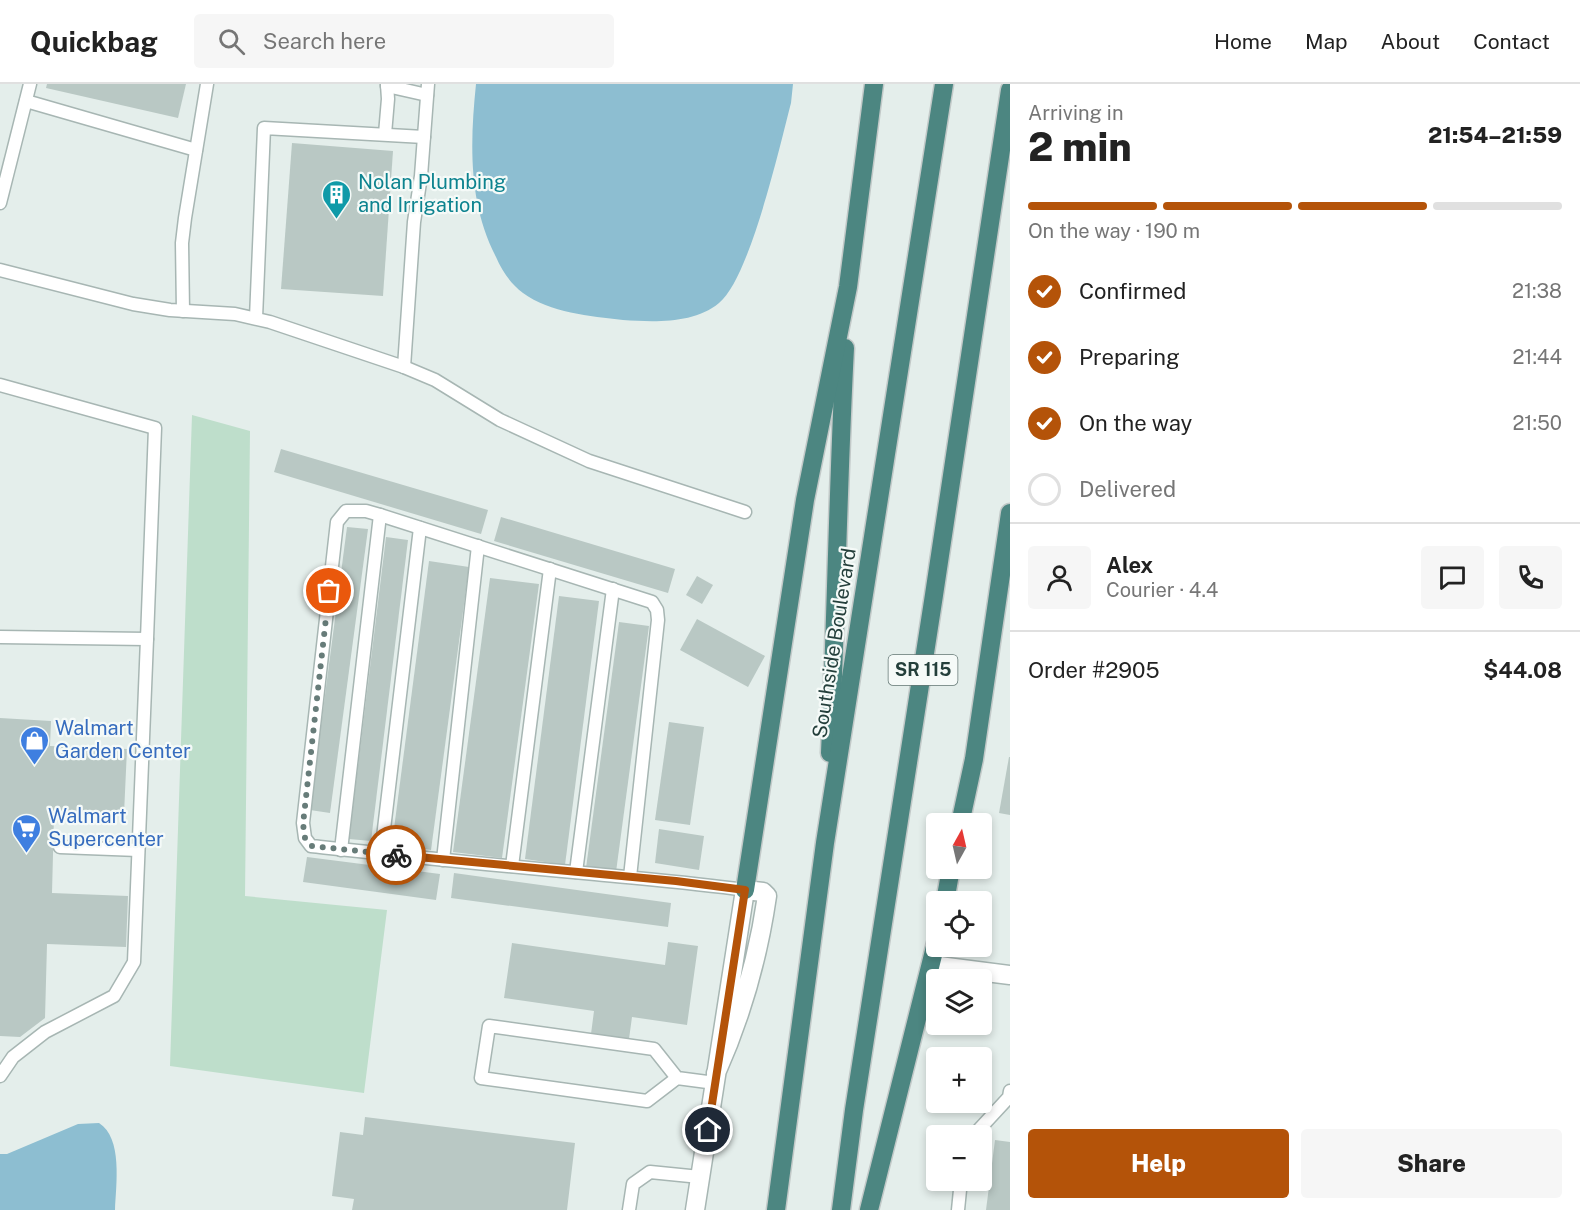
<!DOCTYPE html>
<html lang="en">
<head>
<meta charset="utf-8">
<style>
  :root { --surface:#fff; --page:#f6f6f6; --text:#222; --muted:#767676; --line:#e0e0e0; --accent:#b45309 }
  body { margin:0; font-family:"Public Sans",sans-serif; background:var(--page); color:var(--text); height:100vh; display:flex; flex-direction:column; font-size:22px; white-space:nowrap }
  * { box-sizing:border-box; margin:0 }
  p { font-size:20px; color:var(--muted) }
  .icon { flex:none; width:33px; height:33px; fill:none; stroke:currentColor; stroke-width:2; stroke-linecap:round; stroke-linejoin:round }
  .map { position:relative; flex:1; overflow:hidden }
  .side { display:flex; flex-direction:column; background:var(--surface); width:570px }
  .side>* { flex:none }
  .needle { width:39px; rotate:8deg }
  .buttons { position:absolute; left:926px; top:729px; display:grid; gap:12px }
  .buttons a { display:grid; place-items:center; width:66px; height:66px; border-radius:6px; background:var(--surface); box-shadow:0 3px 9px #0003; font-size:30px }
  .pin { position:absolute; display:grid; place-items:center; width:51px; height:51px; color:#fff; margin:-26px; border:3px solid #fff; border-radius:50%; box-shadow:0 2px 6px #0007 }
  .courier { position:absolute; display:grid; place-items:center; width:60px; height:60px; margin:-30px; border:4px solid #b45309; border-radius:50%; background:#fff; color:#222; box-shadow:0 2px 8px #0007 }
  .headline em { font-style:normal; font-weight:800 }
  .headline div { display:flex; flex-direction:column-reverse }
  .headline { display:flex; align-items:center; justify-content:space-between; height:102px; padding:0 18px }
  h1 { font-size:39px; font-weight:800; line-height:45px }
  .bar { display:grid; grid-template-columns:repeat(4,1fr); gap:9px 6px; align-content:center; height:72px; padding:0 18px }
  .bar i { height:8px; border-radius:4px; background:var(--line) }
  .bar .current { background:var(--accent) }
  .bar p { grid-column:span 4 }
  .line { display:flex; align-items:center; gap:15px; padding:0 18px; border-top:2px solid var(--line) }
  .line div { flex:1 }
  .round { display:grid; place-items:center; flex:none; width:63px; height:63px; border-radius:6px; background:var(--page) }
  ol { padding:0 18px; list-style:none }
  li { display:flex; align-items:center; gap:18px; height:66px }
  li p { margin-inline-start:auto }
  li .icon { padding:6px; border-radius:50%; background:var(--accent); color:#fff; stroke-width:4 }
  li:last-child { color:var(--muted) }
  li i { width:33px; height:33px; border:3px solid var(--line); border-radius:50% }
  .action { display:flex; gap:12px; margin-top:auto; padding:12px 18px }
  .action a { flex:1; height:69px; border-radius:6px; background:var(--accent); color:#fff; font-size:24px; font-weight:800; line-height:69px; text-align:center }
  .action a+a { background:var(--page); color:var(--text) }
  header { display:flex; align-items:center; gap:36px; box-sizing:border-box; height:84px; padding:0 30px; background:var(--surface); border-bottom:2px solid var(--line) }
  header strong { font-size:28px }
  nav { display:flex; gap:33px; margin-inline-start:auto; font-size:21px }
  .search { width:420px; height:54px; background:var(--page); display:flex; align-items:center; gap:15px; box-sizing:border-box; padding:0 21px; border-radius:6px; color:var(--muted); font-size:22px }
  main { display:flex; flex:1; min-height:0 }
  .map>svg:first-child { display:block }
  .green { fill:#bedecb }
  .water { fill:#8dbed1 }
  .building { fill:#b9c8c4 }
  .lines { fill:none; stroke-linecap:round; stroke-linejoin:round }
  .service-casing { stroke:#a7b6b3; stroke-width:15 }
  .minor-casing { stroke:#a7b6b3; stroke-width:21 }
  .trunk-casing { stroke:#c2c9c8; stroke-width:21 }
  .service { stroke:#fff; stroke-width:12 }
  .minor { stroke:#fff; stroke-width:18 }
  .trunk { stroke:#4c8681; stroke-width:18 }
  .done { stroke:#677c79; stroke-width:6; stroke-dasharray:0 10.8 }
  .route { stroke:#b45309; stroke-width:8 }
  .labels { text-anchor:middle; stroke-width:4.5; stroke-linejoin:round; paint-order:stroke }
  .shield { fill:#f5faf8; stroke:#637774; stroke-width:1.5 }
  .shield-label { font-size:18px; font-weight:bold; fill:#243f3b }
  .culture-label { font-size:20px; fill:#0d838f; stroke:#f5faf8; text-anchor:start }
  .street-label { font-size:20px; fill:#243f3b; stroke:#f5faf8 }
  .shop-label { font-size:20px; fill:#366cbe; stroke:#f5faf8; text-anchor:start }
</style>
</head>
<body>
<header>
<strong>Quickbag</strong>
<div class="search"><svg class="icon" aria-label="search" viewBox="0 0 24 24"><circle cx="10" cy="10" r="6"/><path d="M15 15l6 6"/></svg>Search here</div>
<nav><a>Home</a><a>Map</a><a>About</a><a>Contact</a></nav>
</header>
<main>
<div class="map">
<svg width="1010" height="1126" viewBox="0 0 1010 1126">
  <rect width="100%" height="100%" fill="#e4eeeb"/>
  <polygon class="green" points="192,331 250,347 245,812 387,826 364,1009 170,982"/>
  <g class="water">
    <path d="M476 0H793L791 19C780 61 750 194 719 219 694 240 654 238 623 236 590 232 550 229 523 209 511 200 502 187 496 173 468 119 470 59 476 0Z"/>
    <path d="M99 1039C123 1054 116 1101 115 1126H0V1070H7L78 1040Z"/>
  </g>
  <g class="building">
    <polygon points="47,0 186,0 178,34 46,4"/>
    <polygon points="292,59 393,67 383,212 281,205"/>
    <polygon points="281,365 488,426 481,450 274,388"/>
    <polygon points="501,433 675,485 668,509 494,457"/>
    <polygon points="347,443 368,445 330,729 310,726"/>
    <polygon points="386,453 408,456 371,757 349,755"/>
    <polygon points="429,477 469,483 431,766 392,760"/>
    <polygon points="697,492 713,501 702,520 686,511"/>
    <polygon points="490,494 539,500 502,774 453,768"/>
    <polygon points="559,512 599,517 565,781 525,775"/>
    <polygon points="697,535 765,572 748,603 680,566"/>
    <polygon points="619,538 649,542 616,788 586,784"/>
    <polygon points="0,634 51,637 50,662 127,665 124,730 54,731 52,809 128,812 126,863 47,860 45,934 20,953 0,952"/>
    <polygon points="669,638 704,643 690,741 655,736"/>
    <polygon points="1009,673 1010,673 1010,731 999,729"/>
    <polygon points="659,745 704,752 699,786 655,779"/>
    <polygon points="307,773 440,790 436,816 303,798"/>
    <polygon points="454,789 671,819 668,843 451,814"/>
    <polygon points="668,858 698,862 687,941 632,933 629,955 591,950 594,927 504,914 512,859 665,881"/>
    <polygon points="365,1033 575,1059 567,1126 352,1126 354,1115 332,1112 340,1048 363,1051"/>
    <polygon points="995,1056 1010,1058 1010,1126 986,1126"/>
  </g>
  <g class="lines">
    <defs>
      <g id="service">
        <polyline points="387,2 427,11"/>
        <polyline points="26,17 196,66"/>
        <polyline points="385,50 388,15 387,0"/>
        <polyline points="0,119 30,0"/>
        <polyline points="0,186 133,220 170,226 235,230 270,238 404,283 435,296 500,336 589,377 745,428"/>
        <polyline points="183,227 182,159 185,134 207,0"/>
        <polyline points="256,234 264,44 424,53"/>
        <polyline points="404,283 414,138 421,92 428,0"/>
        <polyline points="0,301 155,344 147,555 0,553"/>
        <polyline points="60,763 138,766"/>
        <polyline points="341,766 380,431"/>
        <polyline points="381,770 420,444"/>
        <polyline points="443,776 478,462"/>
        <polyline points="512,782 550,485"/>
        <polyline points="576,788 613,505"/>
        <path d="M630 793 658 536 657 526 652 518 380 431 366 427H346L337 438 303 739 305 754 311 762C406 772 500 782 595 790 645 795 695 799 745 806"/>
        <polyline points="0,992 13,973 45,948 114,912 134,878 147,555"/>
        <polyline points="677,994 654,965 489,942 481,994 647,1017 677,994 715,999"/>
        <polyline points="973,1052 1009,1013 1010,1007"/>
        <polyline points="629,1126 633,1100 650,1088 700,1093"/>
        <polyline points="958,1126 961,1096"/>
      </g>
      <g id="minor">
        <polyline points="931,881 1010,891"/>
        <path d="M695 1126 745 806 763 808 767 812C758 874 742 931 716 989"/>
      </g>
      <g id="trunk">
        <path d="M830 669C836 534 838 399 845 264"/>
        <polyline points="960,740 974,675 1010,429"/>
        <polyline points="745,806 805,416 848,203 874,0"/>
        <polyline points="945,818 951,784"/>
        <polyline points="776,1126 825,759 944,0"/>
        <polyline points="841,1126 854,1026 934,511 1010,6"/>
        <polyline points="869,1126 936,859"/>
      </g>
    </defs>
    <use href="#service" class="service-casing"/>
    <use href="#minor" class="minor-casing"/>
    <use href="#trunk" class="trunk-casing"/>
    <use href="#service" class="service"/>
    <use href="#minor" class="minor"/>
    <use href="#trunk" class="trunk"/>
  </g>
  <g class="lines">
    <polyline class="done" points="329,507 303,740 305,754 312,762 396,771"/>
    <polyline class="route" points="396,771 676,797 745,806 708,1046"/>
  </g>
  <defs>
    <symbol id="building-pin" viewBox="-11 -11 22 30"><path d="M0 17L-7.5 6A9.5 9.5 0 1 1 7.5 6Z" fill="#0f9aa8" stroke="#f5faf8"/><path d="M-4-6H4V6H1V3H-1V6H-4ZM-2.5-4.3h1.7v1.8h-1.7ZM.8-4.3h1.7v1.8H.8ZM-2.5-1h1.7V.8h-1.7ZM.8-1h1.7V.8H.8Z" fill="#fff"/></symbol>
    <symbol id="shop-pin" viewBox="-11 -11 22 30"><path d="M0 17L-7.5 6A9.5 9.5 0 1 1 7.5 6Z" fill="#3f7fe0" stroke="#f5faf8"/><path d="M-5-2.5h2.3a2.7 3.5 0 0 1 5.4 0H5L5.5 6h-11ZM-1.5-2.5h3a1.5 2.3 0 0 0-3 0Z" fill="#fff"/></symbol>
    <symbol id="supermarket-pin" viewBox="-11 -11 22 30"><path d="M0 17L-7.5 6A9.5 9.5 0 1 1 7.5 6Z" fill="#3f7fe0" stroke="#f5faf8"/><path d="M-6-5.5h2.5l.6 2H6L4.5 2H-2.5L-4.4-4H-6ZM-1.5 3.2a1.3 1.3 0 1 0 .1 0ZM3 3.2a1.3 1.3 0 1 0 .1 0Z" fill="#fff"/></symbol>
  </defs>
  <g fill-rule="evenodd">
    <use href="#building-pin" x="320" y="94" width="33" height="45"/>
    <use href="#shop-pin" x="18" y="640" width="33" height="45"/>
    <use href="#supermarket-pin" x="10" y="728" width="33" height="45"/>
  </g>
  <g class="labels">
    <rect class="shield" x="888.5" y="571" width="69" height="30" rx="4.5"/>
    <g class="shield-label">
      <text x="923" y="592">SR 115</text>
    </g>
    <g class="culture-label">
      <text x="358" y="105">Nolan Plumbing<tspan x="358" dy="23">and Irrigation</tspan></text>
    </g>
    <g class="street-label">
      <text transform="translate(834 559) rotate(-81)" y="7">Southside Boulevard</text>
    </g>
    <g class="shop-label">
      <text x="55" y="651">Walmart<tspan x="55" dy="23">Garden Center</tspan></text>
      <text x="48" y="739">Walmart<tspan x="48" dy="23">Supercenter</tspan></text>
    </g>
  </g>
</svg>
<div class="buttons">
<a><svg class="needle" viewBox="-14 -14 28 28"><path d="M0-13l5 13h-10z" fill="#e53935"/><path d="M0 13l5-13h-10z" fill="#767676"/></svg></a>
<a><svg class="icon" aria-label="locate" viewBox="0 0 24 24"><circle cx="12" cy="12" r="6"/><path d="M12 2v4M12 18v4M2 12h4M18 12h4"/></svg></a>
<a><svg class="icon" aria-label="layers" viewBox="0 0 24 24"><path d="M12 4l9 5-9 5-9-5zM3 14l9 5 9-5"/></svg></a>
<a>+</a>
<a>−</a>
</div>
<div class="pin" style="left:329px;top:507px;background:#ea580c"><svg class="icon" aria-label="bag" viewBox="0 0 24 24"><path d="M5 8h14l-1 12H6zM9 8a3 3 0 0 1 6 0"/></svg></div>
<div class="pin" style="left:708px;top:1046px;background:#1f2937"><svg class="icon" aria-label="home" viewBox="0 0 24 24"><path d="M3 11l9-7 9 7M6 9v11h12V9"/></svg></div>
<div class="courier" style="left:396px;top:771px"><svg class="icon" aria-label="bike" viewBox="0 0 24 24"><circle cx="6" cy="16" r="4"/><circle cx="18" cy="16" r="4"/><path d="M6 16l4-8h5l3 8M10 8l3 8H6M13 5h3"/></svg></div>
</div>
<section class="side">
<div class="headline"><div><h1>2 min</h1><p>Arriving in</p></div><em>21:54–21:59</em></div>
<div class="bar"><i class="current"></i><i class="current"></i><i class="current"></i><i></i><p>On the way · 190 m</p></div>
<ol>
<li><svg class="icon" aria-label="check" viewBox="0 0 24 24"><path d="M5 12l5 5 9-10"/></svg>Confirmed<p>21:38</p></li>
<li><svg class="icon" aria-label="check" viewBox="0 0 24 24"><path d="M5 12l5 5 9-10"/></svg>Preparing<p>21:44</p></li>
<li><svg class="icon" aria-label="check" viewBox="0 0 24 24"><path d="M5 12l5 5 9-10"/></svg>On the way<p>21:50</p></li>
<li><i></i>Delivered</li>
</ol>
<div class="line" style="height:108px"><a class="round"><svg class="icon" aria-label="person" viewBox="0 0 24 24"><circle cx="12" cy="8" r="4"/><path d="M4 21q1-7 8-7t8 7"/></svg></a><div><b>Alex</b><p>Courier · 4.4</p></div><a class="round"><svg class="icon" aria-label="chat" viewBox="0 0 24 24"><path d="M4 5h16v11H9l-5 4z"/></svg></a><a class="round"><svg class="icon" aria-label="phone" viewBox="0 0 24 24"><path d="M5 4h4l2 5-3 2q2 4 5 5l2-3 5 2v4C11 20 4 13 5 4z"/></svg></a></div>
<div class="line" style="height:78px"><div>Order #2905</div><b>$44.08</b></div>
<div class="action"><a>Help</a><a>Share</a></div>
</section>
</main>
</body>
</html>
